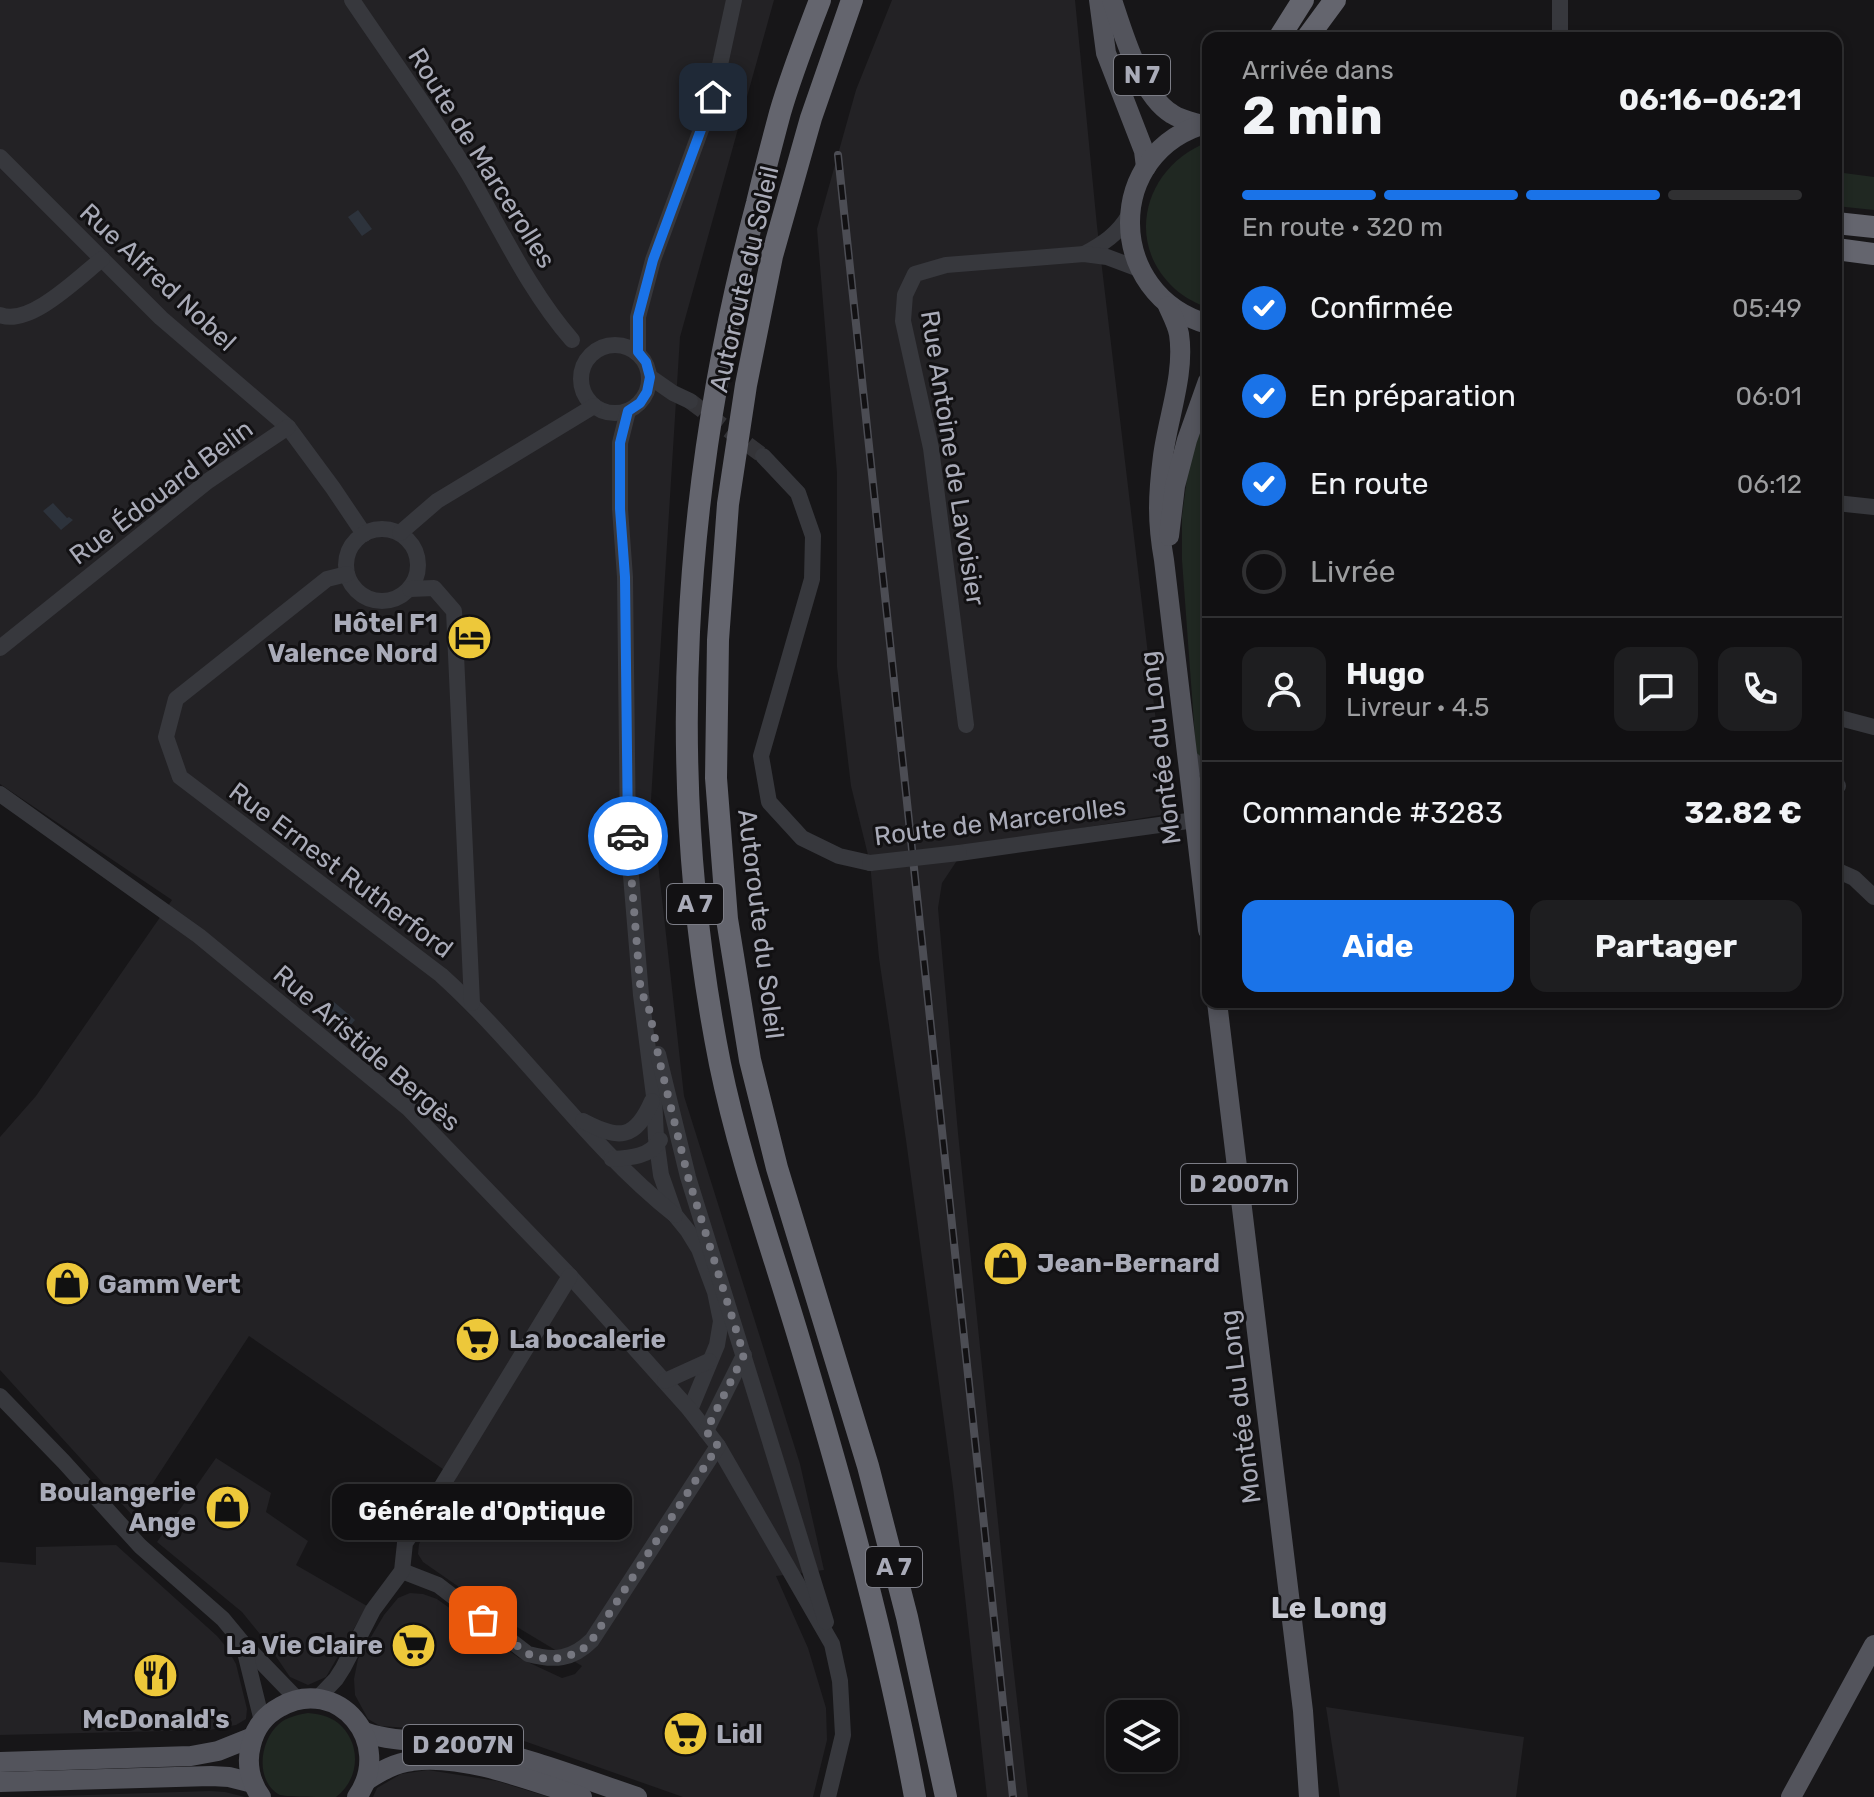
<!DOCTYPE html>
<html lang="fr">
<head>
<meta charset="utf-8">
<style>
  :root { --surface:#111012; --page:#1e1e20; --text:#f1f3f6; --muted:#9c9d9f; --line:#303032; --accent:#1a73e8 }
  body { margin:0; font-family:Rubik,sans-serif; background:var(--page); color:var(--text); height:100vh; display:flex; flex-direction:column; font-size:30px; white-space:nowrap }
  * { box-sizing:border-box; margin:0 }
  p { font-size:26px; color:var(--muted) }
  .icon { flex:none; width:44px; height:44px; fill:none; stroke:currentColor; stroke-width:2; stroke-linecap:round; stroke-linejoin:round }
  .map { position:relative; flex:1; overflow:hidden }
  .details { position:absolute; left:1202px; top:32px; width:640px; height:976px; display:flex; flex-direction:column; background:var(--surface); border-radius:16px; box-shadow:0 4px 12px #0003,0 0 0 2px var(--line) }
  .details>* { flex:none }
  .buttons { position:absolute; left:1106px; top:1700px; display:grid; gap:16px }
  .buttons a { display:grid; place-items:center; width:72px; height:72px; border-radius:16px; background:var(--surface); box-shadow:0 4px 12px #0003,0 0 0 2px var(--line); font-size:40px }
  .pin { position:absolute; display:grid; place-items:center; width:68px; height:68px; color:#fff; margin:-34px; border-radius:16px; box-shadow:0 4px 12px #0006 }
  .courier { position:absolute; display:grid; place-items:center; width:80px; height:80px; margin:-40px; border:6px solid #1a73e8; border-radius:50%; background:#fff; color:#222; box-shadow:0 2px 10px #0007 }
  .bubble { position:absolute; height:56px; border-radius:16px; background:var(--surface); box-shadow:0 4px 12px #0003,0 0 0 2px var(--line); font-size:26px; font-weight:700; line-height:56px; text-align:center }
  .headline em { font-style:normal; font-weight:700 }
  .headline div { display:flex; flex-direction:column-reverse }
  .headline { display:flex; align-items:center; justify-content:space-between; height:136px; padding:0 40px }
  h1 { font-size:52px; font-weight:700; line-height:60px }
  .bar { display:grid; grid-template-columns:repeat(4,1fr); gap:12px 8px; align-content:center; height:96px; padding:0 40px }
  .bar i { height:10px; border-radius:6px; background:var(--line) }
  .bar .on { background:var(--accent) }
  .bar p { grid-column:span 4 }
  .line { display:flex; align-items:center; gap:20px; padding:0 40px; border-top:2px solid var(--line) }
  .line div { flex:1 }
  .round { display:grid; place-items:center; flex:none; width:84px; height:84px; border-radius:16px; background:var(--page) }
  ol { padding:0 40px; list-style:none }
  li { display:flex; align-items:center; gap:24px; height:88px }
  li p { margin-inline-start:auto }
  li .icon { padding:8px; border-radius:50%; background:var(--accent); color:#fff; stroke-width:4 }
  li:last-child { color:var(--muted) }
  li i { width:44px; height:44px; border:4px solid var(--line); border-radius:50% }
  .action { display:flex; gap:16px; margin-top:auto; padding:16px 40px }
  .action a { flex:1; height:92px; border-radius:16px; background:var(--accent); color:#fff; font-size:32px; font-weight:700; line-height:92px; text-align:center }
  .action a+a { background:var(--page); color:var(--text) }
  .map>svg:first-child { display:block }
  .built { fill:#232225 }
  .green { fill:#202822 }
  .water { fill:#2d333c }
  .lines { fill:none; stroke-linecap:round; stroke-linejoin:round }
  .minor-tunnel { stroke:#343438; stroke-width:16; stroke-dasharray:16 8; stroke-linecap:butt }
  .minor { stroke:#37383d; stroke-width:16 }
  .major { stroke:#53545c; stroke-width:20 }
  .highway { stroke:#64656e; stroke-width:22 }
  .rail-casing { stroke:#4c4d54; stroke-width:8 }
  .rail { stroke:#121113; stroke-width:5; stroke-dasharray:15; stroke-linecap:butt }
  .minor-bridge { stroke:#37383d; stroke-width:16 }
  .done { stroke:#767780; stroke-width:8; stroke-dasharray:0 14.4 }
  .route { stroke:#1a73e8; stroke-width:10 }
  .labels { text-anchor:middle; stroke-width:6; stroke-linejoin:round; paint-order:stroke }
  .shield { fill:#121113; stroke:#7c7d86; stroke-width:2 }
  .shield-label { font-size:24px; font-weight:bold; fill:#a9abb8 }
  .street-label { font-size:26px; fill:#a9abb8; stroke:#121113 }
  .poi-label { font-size:26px; font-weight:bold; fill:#a9abb8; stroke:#121113; text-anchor:start }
  .quarter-label { font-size:30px; font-weight:bold; fill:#cacbd4; stroke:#121113 }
</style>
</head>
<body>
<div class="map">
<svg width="1874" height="1797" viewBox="0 0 1874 1797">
  <rect width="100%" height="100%" fill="#171618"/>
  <g class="built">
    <polygon points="0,0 774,0 680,337 651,800 684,1096 800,1464 824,1570 776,1576 808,1648 826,1708 827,1740 813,1797 683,1797 524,1741 481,1733 380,1726 368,1719 355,1695 354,1679 358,1659 384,1615 398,1598 410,1593 423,1594 437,1599 519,1658 562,1678 575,1674 582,1666 512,1624 423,1562 418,1554 419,1544 456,1478 249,1336 132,1515 0,1370 0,1137 36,1096 172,900 0,784"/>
    <polygon points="892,0 1075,0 1097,226 1167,814 1064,831 962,853 942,883 938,908 958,1133 1009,1629 1028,1797 987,1797 953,1487 906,1140 879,958 870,863 851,786 837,667 837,473 817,229 856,90"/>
    <polygon points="216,1458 271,1493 266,1512 308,1541 296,1565 367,1606 326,1677 308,1685 290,1677 264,1639 242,1612 157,1542"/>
    <polygon points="116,1545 217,1636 227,1648 236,1664 247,1709 246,1719 236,1725 210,1730 0,1735 0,1562 36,1565 36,1547"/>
    <polygon points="1326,1707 1524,1737 1516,1797 1340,1797"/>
    <polygon points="428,1770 497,1781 549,1797 373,1797 377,1788 401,1774"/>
    <polygon points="210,1791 225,1792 245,1797 26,1797"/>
  </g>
  <g class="green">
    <path d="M1208 142V308C1196 303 1185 298 1175 289 1123 242 1145 166 1208 142Z"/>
    <polygon points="1836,172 1874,177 1874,210 1836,206"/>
    <polygon points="1208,399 1208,765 1200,761 1196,751 1182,560 1182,516 1188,470"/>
    <path d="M308 1713C319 1714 329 1716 338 1723 362 1743 360 1779 336 1797 323 1797 290 1797 280 1795 254 1781 260 1740 279 1724 287 1717 297 1715 308 1713Z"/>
  </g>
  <g class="water">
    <polygon points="358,210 372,229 362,236 348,217"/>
    <polygon points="53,503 67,518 69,517 73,520 61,530 43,511"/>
    <polygon points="334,1002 355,1020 345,1032 324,1013"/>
  </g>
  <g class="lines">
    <polyline class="minor-tunnel" points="690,401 763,456"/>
    <g class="minor">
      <path d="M352 0C391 58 432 114 468 173 501 229 529 291 572 340"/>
      <polyline points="1560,0 1560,38"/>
      <polyline points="0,157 161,318 288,427 333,488 364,534"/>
      <path d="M1084 254C1103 244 1118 234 1129 215"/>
      <path d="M0 315C30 327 79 277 102 259"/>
      <circle cx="615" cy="379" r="34"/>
      <polyline points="638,352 638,317 653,260 713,97 734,0"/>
      <polyline points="650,377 673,393 690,401"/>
      <polyline points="628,411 620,443 620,509 625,577 628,840 641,995 654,1096 656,1138 661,1175 675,1215 688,1231 699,1249 715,1292 721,1321 717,1345 690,1410"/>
      <polyline points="763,456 798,493 813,536 812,579 761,756 769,802 802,838 839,856 870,863"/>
      <polyline points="1836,503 1874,507"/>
      <circle cx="382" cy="565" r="36"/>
      <polyline points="400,533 437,501 594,406"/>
      <path d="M347 574 327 579 176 699 166 737 180 777 441 975C524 1050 587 1145 675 1215"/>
      <polyline points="410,589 434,588 454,611 472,1003"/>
      <polyline points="0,648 208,481 288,427"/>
      <polyline points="1836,717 1874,727"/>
      <polyline points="966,725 931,448 903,321 905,295 915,274 946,265 1084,254 1107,257 1139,269"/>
      <polyline points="1186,754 1199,766 1208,771"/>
      <polyline points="1836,786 1838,786"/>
      <polyline points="0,794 199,936 408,1108 570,1276 690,1410 718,1446 832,1644 840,1681 843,1735 828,1797"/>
      <polyline points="959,853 1195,820"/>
      <polyline points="1836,870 1854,878 1874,897"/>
      <polyline points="658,1054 688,1177 826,1622"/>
      <path d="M583 1121C619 1140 635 1140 652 1101"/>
      <path d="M612 1159C630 1158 650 1157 660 1140"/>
      <polyline points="665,1381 709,1361"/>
      <polyline points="0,1396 64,1462 140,1546 223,1619 242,1642 298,1700"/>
      <polyline points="706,1431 744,1355"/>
      <path d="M402 1571 438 1585 528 1654C554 1661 572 1660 592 1640L718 1446"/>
      <polyline points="243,1644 262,1721"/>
      <polyline points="317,1699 336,1679 343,1668 373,1610 402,1571 405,1543 428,1509 570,1276"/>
    </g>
    <g class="major">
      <polyline points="1099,0 1106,53 1144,151 1146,167"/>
      <path d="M1112 0C1123 33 1141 96 1172 114 1181 120 1192 122 1202 125"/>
      <path d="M1208 123C1103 151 1105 295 1208 324"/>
      <path d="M1168 306C1172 315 1177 324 1179 334 1185 374 1168 417 1163 456 1158 495 1157 521 1164 560L1208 930"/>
      <polyline points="1169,536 1175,486 1187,440 1208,381"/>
      <polyline points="1217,1002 1303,1711 1309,1797"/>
      <path d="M364 1732C397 1744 432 1739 467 1745 525 1756 581 1778 637 1797"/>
      <polyline points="0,1762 191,1756 218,1751 253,1737"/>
      <path d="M367 1780C381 1771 395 1763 412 1761 462 1753 535 1782 582 1797"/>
      <polyline points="0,1782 211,1776 229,1777 253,1783"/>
      <path d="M261 1797C250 1782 246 1763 251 1745 255 1728 265 1715 280 1707 338 1674 395 1743 357 1797"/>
      <polyline points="1791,1797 1874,1645"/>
    </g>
    <g class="highway">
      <path d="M820 0C806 37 791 75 780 113 772 143 764 173 757 203 682 484 663 778 720 1064 740 1161 774 1254 802 1349 846 1496 887 1645 915 1797"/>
      <polyline points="852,0 811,118 772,256 746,385 728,504 718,640 716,778 727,919 750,1060 777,1168 868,1466 907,1617 946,1797"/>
      <polyline points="1279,38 1303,0"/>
      <polyline points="1307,38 1335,0"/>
      <polyline points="1836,223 1874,227"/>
      <polyline points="1836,249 1874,254"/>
    </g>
    <defs>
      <polyline id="rail" points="838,155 1013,1797"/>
    </defs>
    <use href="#rail" class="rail-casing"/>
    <use href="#rail" class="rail"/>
    <polyline class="minor-bridge" points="870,863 959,853"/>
  </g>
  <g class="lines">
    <polyline class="done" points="483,1620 528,1654 546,1659 561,1658 580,1652 592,1640 718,1446 706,1431 744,1355 688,1177 659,1059 649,1009 647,1000 641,995 628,836"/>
    <polyline class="route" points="628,836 625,577 620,509 620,443 628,411 640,403 647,392 650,377 646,362 638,352 638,317 653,260 713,97"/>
  </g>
  <defs>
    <symbol id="hotel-disc" viewBox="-11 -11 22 22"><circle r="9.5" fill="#edc83a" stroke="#121113"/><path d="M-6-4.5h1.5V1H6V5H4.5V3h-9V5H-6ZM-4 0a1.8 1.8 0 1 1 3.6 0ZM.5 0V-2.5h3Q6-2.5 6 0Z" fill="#111"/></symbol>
    <symbol id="shop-disc" viewBox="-11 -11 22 22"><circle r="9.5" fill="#edc83a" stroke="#121113"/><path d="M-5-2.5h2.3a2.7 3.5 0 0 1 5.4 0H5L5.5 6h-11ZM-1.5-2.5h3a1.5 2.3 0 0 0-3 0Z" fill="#111"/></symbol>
    <symbol id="supermarket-disc" viewBox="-11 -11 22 22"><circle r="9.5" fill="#edc83a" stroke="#121113"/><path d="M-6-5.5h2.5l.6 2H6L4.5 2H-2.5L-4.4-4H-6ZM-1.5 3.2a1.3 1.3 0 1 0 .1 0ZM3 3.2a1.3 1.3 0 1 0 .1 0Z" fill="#111"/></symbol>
    <symbol id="restaurant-disc" viewBox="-11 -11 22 22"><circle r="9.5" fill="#edc83a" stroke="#121113"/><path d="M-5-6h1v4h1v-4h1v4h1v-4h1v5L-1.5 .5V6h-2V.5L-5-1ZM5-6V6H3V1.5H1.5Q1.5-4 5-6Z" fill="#111"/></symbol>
  </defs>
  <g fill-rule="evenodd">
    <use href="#hotel-disc" x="444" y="612" width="51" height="51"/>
    <use href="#shop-disc" x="980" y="1238" width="51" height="51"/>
    <use href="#shop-disc" x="42" y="1258" width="51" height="51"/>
    <use href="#supermarket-disc" x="452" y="1314" width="51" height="51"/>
    <use href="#shop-disc" x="202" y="1482" width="51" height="51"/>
    <use href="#supermarket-disc" x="388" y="1620" width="51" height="51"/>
    <use href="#restaurant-disc" x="130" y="1650" width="51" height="51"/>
    <use href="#supermarket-disc" x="660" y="1708" width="51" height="51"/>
  </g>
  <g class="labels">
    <g class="shield">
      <rect x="1114" y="55" width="56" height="40" rx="6"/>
      <rect x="667" y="884" width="56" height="40" rx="6"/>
      <rect x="1181" y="1164" width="116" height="40" rx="6"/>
      <rect x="866" y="1547" width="56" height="40" rx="6"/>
      <rect x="403" y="1725" width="120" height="40" rx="6"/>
    </g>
    <g class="shield-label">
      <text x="1142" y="83">N 7</text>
      <text x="695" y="912">A 7</text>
      <text x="1239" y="1192">D 2007n</text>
      <text x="894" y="1575">A 7</text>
      <text x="463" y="1753">D 2007N</text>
    </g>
    <g class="street-label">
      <text transform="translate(482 158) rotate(58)" y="9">Route de Marcerolles</text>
      <text transform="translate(158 277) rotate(43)" y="9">Rue Alfred Nobel</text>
      <text transform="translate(744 279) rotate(-77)" y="9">Autoroute du Soleil</text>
      <text transform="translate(953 458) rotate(81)" y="9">Rue Antoine de Lavoisier</text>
      <text transform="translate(161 492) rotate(-37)" y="9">Rue Édouard Belin</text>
      <text transform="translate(1160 748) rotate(-97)" y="9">Montée du Long</text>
      <text transform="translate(1000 821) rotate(-7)" y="9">Route de Marcerolles</text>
      <text transform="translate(341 870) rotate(37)" y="9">Rue Ernest Rutherford</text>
      <text transform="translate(761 924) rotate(83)" y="9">Autoroute du Soleil</text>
      <text transform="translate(367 1048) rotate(41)" y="9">Rue Aristide Bergès</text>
      <text transform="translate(1240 1407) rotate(-97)" y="9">Montée du Long</text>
    </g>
    <g class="poi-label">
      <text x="438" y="632" text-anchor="end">Hôtel F1<tspan x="438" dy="30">Valence Nord</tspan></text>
      <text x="1037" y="1272">Jean-Bernard</text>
      <text x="98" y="1293">Gamm Vert</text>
      <text x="509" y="1348">La bocalerie</text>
      <text x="196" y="1501" text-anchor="end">Boulangerie<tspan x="196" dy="30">Ange</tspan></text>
      <text x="383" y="1654" text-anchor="end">La Vie Claire</text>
      <text x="156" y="1728" text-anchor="middle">McDonald's</text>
      <text x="716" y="1743">Lidl</text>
    </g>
    <g class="quarter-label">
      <text x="1329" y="1618">Le Long</text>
    </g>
  </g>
</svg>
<div class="buttons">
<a><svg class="icon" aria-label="layers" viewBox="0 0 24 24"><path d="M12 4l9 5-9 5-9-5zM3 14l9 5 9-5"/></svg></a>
</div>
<div class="pin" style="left:483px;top:1620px;background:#ea580c"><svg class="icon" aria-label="bag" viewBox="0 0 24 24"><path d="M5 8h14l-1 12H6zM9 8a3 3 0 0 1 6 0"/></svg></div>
<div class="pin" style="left:713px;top:97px;background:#1f2937"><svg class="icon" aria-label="home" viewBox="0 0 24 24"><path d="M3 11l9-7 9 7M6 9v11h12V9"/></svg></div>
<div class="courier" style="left:628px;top:836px"><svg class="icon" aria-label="car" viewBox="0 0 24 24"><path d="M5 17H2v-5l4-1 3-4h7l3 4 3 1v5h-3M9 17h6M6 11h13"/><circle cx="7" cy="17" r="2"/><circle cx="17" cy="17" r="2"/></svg></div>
<div class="bubble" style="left:332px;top:1484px;width:300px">Générale d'Optique</div>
<section class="details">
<div class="headline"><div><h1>2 min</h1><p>Arrivée dans</p></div><em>06:16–06:21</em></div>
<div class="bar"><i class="on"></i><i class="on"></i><i class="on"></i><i></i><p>En route · 320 m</p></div>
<ol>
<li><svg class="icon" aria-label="check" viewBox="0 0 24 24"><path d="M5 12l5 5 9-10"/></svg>Confirmée<p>05:49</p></li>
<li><svg class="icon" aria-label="check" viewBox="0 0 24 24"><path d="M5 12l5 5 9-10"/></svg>En préparation<p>06:01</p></li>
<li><svg class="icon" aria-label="check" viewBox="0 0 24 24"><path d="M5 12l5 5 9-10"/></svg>En route<p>06:12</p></li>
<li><i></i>Livrée</li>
</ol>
<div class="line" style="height:144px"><a class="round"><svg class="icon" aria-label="person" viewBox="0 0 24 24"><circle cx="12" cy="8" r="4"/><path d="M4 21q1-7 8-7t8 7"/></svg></a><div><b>Hugo</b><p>Livreur · 4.5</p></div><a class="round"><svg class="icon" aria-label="chat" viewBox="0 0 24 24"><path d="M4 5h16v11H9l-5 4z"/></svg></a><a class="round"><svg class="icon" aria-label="phone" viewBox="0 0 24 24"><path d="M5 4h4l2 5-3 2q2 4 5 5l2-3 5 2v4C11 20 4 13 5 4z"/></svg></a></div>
<div class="line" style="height:104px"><div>Commande #3283</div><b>32.82 €</b></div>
<div class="action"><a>Aide</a><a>Partager</a></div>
</section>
</div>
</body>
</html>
